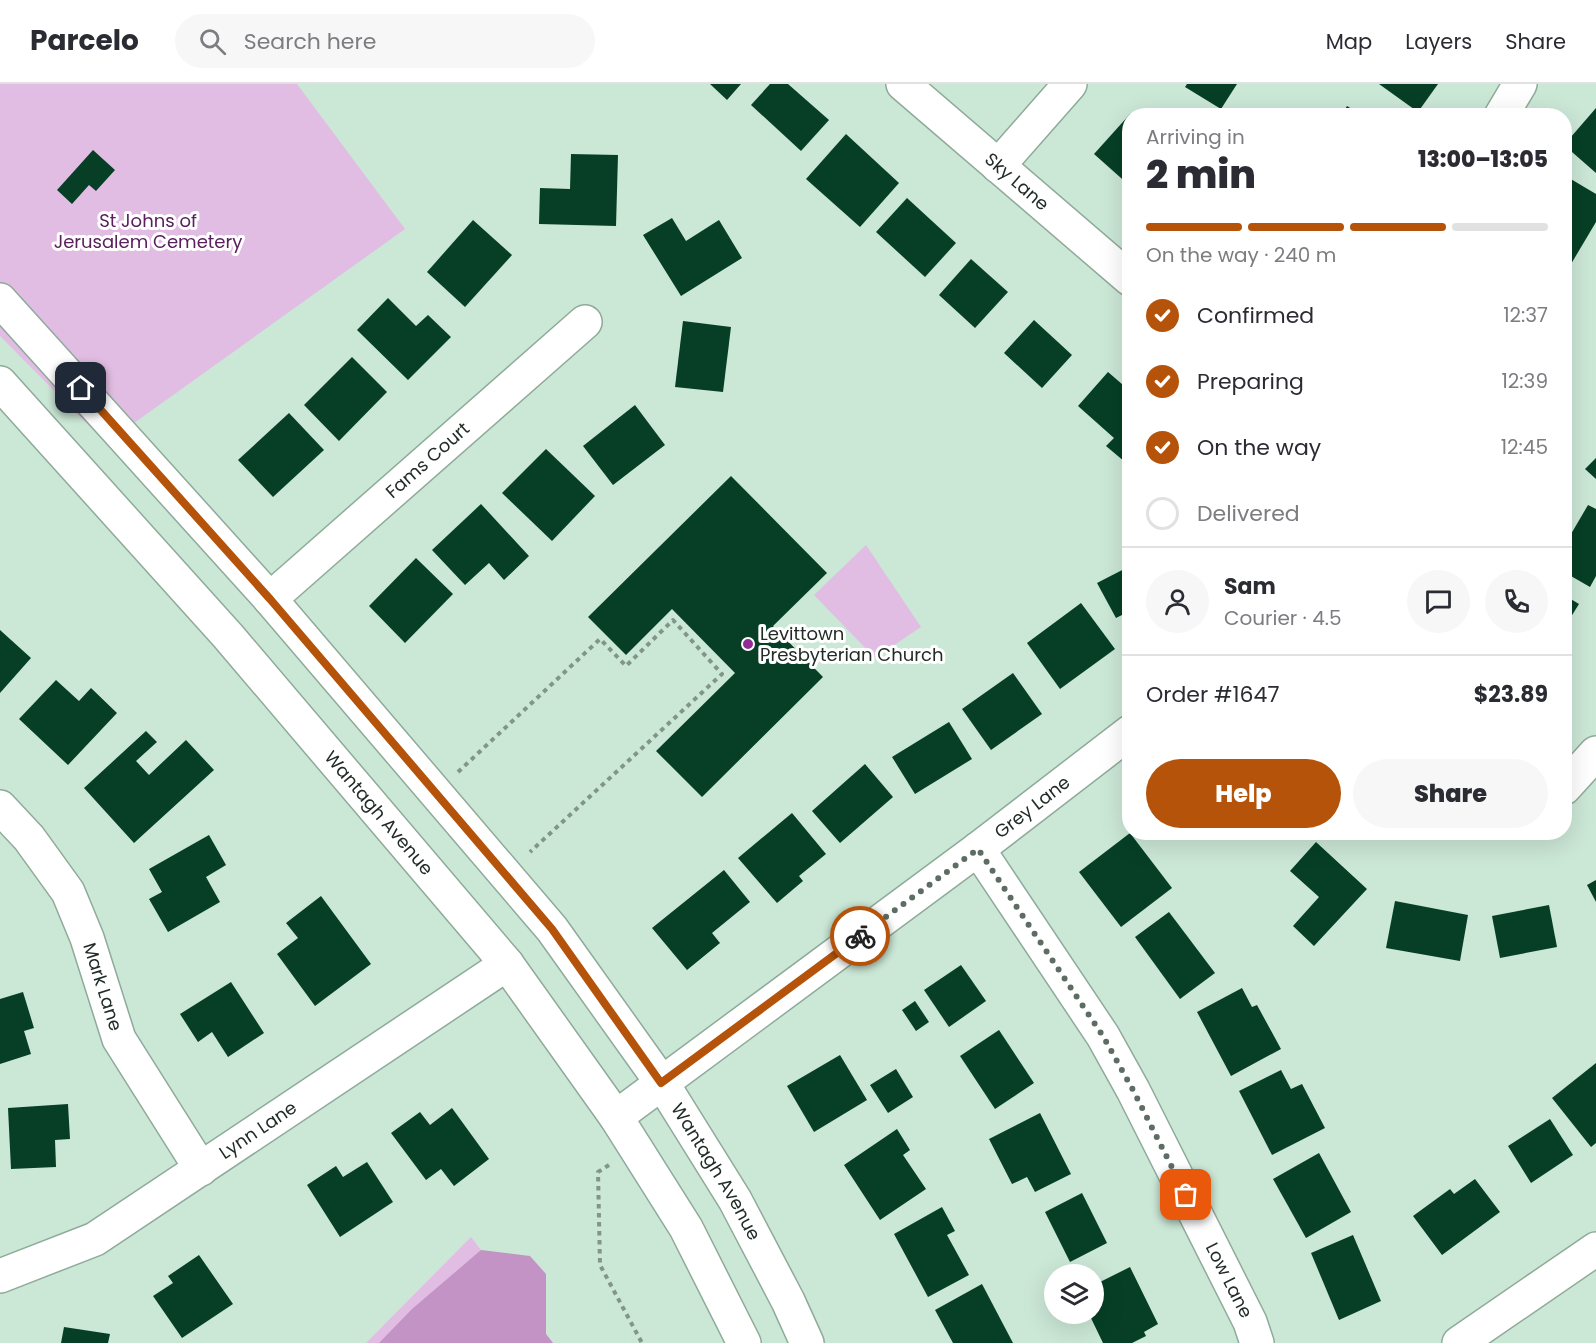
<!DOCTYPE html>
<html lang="en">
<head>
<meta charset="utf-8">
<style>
  :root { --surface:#fff; --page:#f7f7f7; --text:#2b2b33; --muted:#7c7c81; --line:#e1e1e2; --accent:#b45309 }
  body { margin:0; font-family:Poppins,sans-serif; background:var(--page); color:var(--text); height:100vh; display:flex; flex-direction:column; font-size:22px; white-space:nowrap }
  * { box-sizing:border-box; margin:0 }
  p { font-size:20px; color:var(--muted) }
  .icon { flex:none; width:33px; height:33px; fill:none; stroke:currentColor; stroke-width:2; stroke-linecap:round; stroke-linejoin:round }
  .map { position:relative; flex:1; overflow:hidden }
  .drawer { position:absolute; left:1122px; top:24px; width:450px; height:732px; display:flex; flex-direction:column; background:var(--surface); border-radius:24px; box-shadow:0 6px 24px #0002 }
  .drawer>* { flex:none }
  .tools { position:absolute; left:1044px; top:1180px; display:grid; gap:12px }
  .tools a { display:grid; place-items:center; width:60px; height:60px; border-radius:50%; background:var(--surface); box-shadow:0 6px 24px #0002; font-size:30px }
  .pin { position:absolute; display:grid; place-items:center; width:51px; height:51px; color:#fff; margin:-26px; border-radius:12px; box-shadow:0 3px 9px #0006 }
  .courier { position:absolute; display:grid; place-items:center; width:60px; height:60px; margin:-30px; border:4px solid #b45309; border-radius:50%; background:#fff; color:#222; box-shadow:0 2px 8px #0007 }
  .overview em { font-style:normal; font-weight:800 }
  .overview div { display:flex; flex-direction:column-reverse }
  .overview { display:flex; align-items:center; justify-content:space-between; height:102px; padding:0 24px }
  h1 { font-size:39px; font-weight:800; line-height:45px }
  .bar { display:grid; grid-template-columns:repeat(4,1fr); gap:9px 6px; align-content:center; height:72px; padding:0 24px }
  .bar i { height:8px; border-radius:4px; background:var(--line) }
  .bar .active { background:var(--accent) }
  .bar p { grid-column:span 4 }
  .line { display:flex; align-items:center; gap:15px; padding:0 24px; border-top:2px solid var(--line) }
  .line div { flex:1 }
  .round { display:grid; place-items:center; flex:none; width:63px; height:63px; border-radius:32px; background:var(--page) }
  ol { padding:0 24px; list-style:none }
  li { display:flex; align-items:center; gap:18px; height:66px }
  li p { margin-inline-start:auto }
  li .icon { padding:6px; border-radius:50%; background:var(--accent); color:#fff; stroke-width:4 }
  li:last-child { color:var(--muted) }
  li i { width:33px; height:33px; border:3px solid var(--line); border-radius:50% }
  .primary-button { display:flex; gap:12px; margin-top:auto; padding:12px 24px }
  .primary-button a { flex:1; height:69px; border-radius:36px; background:var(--accent); color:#fff; font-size:24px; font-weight:800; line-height:69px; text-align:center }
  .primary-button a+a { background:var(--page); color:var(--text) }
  header { display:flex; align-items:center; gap:36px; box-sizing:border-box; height:84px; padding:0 30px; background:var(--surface); border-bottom:2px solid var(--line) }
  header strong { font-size:28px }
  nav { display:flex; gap:33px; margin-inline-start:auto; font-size:21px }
  .search { width:420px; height:54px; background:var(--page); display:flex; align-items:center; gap:15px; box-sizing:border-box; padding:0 21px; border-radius:33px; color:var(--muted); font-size:22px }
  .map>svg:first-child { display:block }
  .green { fill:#e2bde3 }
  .forest { fill:#c393c5 }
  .building { fill:#063f26 }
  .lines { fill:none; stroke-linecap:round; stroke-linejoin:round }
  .minor-casing { stroke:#8faa9a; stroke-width:36 }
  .major-casing { stroke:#8faa9a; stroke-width:36 }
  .path { stroke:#819589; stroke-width:4; stroke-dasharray:4.5 4.5; stroke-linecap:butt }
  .minor { stroke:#fff; stroke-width:33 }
  .major { stroke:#fff; stroke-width:33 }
  .done { stroke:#5d6d64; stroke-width:6; stroke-dasharray:0 10.8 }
  .route { stroke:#b45309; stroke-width:8 }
  .poi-dot { fill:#8f2d95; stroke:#fff; stroke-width:2 }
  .labels { text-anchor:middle; stroke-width:6; stroke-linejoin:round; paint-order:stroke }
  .street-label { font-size:18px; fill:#222c26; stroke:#fff }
  .park-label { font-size:18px; fill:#59205d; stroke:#fff }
  .poi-label { font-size:18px; fill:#222c26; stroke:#fff; text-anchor:start }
</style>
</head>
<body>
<header>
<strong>Parcelo</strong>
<div class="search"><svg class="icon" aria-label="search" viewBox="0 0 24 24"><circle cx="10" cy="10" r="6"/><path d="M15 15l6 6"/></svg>Search here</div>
<nav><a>Map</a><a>Layers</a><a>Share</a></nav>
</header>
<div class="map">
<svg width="1596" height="1259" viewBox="0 0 1596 1259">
  <rect width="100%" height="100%" fill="#cbe7d6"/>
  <g class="green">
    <polygon points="0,0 297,0 405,145 106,359 0,252"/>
    <polygon points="866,461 921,543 875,574 814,511"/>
    <polygon points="471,1153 553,1259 366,1259"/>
  </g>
  <polygon class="forest" points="481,1166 530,1172 546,1190 546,1250 553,1259 379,1259 412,1225"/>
  <g class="building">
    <polygon points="710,0 741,0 727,16"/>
    <polygon points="770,0 788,0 829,36 801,67 751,21"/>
    <polygon points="1187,0 1237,0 1221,25 1185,3"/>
    <polygon points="1379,0 1438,0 1418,28"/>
    <polygon points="1347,22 1363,32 1341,32"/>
    <polygon points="1596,24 1596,89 1564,61"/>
    <polygon points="1130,30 1130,102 1094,70"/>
    <polygon points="846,50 899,99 860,143 806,95"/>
    <polygon points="93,66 115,86 96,107 89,101 72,120 57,106"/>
    <polygon points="571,70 618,71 616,142 539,140 540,104 570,105"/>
    <polygon points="1564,91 1596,110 1596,138 1571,180 1564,176"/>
    <polygon points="907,114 956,159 925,193 876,148"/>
    <polygon points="672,134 686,157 719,136 742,174 681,212 643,151"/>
    <polygon points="473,136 512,171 465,223 427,188"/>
    <polygon points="971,175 1008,208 975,244 939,211"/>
    <polygon points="388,214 416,242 428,231 451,253 408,296 357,246"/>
    <polygon points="1034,236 1072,271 1042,304 1004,269"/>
    <polygon points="683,237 731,243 723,308 675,303"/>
    <polygon points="352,273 387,308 339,357 304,321"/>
    <polygon points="1108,288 1130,307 1130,372 1125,378 1106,362 1114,354 1078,322"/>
    <polygon points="635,321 665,361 613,401 583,362"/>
    <polygon points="289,329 324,366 273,413 238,376"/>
    <polygon points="546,365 595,412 552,457 502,409"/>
    <polygon points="1596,374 1596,395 1585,385"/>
    <polygon points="731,392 827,489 773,542 823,593 702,713 656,667 735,589 672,525 626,571 588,533"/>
    <polygon points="481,420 529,472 504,496 489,479 465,501 432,466"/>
    <polygon points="1588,421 1596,425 1596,492 1590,503 1564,488 1564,462"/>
    <polygon points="416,474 453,510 405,559 369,522"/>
    <polygon points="1130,482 1130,527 1116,534 1097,499"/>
    <polygon points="1564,511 1579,520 1564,544"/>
    <polygon points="1081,519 1115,565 1060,605 1027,559"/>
    <polygon points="0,546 31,574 0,609"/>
    <polygon points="1013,589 1042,630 991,666 962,625"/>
    <polygon points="56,596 79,617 91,604 117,629 68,681 19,635"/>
    <polygon points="949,638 972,675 915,710 892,673"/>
    <polygon points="146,647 157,658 136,677 149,691 186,656 214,686 134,759 84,704"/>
    <polygon points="865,680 893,713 840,759 812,727"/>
    <polygon points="792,729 826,770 799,792 803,797 777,819 738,774"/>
    <polygon points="1130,749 1172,804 1121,843 1079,788"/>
    <polygon points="209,751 226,781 206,793 220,818 168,848 149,815 162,808 149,785"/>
    <polygon points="1316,758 1367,805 1314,862 1293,842 1319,813 1290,787"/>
    <polygon points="724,786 750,818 712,849 720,859 687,886 652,844"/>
    <polygon points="1596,796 1596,818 1587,801"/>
    <polygon points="321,812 371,880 315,922 277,870 298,854 286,839"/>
    <polygon points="1395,817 1468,831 1460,877 1386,864"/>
    <polygon points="1549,821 1557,863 1500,874 1492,832"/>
    <polygon points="1169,828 1215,889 1180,915 1135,853"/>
    <polygon points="961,881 986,917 949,943 924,906"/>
    <polygon points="231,898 264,949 228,973 212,948 198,958 180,930"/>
    <polygon points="1242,904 1252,923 1257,921 1281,965 1231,992 1197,928"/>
    <polygon points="23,908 34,944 24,947 31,970 0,980 0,915"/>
    <polygon points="915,917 929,938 916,947 902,926"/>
    <polygon points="999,946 1034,999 995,1025 960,972"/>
    <polygon points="840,971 867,1016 814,1048 787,1002"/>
    <polygon points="1596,979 1596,1059 1591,1063 1552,1014"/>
    <polygon points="896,985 913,1013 888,1029 870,1001"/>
    <polygon points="1281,986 1291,1005 1302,1000 1325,1044 1272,1071 1239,1007"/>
    <polygon points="68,1020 70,1055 55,1056 56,1083 11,1085 8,1024"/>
    <polygon points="452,1024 489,1075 454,1102 441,1085 426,1096 391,1049 420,1028 430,1041"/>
    <polygon points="1040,1029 1071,1090 1035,1108 1027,1093 1012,1100 989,1055"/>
    <polygon points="1550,1035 1573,1071 1531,1099 1508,1062"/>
    <polygon points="897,1045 910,1066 903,1071 926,1105 880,1136 844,1081"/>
    <polygon points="1319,1069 1351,1128 1306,1154 1273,1095"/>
    <polygon points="367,1078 393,1118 340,1153 307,1101 336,1082 343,1093"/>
    <polygon points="1475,1095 1500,1128 1442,1171 1413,1132 1450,1105 1454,1110"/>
    <polygon points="1082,1109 1107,1159 1070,1178 1045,1128"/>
    <polygon points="942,1123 955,1147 947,1151 969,1191 928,1213 894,1150"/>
    <polygon points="1353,1151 1381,1217 1339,1236 1311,1169"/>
    <polygon points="199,1171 233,1220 182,1254 153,1212 173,1199 168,1192"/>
    <polygon points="1130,1183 1158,1240 1144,1248 1146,1252 1132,1259 1103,1259 1089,1230 1094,1230 1094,1201"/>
    <polygon points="982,1200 1013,1259 953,1259 935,1226"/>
    <polygon points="64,1243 110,1250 108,1259 61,1259"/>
  </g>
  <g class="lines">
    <defs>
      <g id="minor">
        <path id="s1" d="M903 0 1130 195"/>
        <polyline points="1501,32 1520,0"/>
        <polyline points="998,82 1070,0"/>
        <path id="s2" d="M270 515 585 238"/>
        <polyline points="1564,704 1596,669"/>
        <path id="s3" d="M0 723 29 754 68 808 87 854 119 955 201 1085"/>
        <path id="s4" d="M978 765 1103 952 1133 1006 1250 1238 1257 1259"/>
        <path id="s5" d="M616 1033 978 765 1130 648"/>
        <path id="s6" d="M0 1192 95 1155 507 880"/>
        <polyline points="1459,1259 1596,1165"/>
      </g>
      <g id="major">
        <path id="s7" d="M0 216 270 515 552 845 664 1002 735 1116 788 1217 807 1259"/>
        <path id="s8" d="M0 299 228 552 507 880 616 1033 686 1144 744 1259"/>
      </g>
    </defs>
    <use href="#minor" class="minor-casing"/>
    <use href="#major" class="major-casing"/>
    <g class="path">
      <polyline points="458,688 600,555 626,582 673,536 722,590 530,768"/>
      <polyline points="609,1081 598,1088 600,1181 642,1259"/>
    </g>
    <use href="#minor" class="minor"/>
    <use href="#major" class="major"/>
  </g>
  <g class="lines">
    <polyline class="done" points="860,852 978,765 1103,952 1133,1006 1186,1111"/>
    <polyline class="route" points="81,304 270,515 552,845 661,999 860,852"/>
  </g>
  <circle class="poi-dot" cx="748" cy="560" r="6"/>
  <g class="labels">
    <g class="street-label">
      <text dy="6" stroke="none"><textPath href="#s1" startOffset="150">Sky Lane</textPath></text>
      <text dy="6" stroke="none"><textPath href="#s2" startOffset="210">Fams Court</textPath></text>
      <text dy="6" stroke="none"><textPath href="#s5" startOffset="519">Grey Lane</textPath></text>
      <text dy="6" stroke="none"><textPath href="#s8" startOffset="573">Wantagh Avenue</textPath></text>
      <text dy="6" stroke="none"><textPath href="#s3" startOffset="210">Mark Lane</textPath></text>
      <text dy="6" stroke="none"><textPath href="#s6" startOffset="298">Lynn Lane</textPath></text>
      <text dy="6" stroke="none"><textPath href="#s7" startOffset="1130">Wantagh Avenue</textPath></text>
      <text dy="6" stroke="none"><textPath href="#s4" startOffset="500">Low Lane</textPath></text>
    </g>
    <g class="park-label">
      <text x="148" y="143">St Johns of<tspan x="148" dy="21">Jerusalem Cemetery</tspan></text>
    </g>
    <g class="poi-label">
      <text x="760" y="556">Levittown<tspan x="760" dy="21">Presbyterian Church</tspan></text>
    </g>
  </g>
</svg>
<div class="tools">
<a><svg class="icon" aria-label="layers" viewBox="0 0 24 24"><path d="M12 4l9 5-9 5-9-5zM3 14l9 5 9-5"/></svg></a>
</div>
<div class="pin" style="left:1186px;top:1111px;background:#ea580c"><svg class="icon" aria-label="bag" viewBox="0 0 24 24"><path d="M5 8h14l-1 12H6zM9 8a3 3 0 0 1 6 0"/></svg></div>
<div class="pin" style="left:81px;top:304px;background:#1f2937"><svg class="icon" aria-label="home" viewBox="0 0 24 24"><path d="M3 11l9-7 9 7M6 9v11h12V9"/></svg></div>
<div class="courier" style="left:860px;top:852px"><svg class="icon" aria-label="bike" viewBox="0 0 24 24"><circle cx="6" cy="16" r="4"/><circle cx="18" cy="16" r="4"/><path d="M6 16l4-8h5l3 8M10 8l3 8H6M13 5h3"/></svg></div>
<section class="drawer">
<div class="overview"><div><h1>2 min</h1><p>Arriving in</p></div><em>13:00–13:05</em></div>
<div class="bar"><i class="active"></i><i class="active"></i><i class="active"></i><i></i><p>On the way · 240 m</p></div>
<ol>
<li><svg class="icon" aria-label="check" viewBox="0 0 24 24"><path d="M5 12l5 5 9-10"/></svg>Confirmed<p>12:37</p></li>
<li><svg class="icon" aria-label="check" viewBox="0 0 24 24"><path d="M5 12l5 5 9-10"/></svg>Preparing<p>12:39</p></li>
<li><svg class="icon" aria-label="check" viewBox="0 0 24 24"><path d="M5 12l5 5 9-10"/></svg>On the way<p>12:45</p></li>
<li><i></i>Delivered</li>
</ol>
<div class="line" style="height:108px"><a class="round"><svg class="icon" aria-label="person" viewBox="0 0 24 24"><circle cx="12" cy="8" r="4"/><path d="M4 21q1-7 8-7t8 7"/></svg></a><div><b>Sam</b><p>Courier · 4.5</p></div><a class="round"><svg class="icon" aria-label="chat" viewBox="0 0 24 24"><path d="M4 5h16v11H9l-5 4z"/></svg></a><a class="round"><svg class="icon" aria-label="phone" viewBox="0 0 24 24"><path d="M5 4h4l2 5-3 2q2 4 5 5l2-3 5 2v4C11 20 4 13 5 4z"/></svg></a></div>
<div class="line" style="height:78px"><div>Order #1647</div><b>$23.89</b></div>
<div class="primary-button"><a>Help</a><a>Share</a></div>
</section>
</div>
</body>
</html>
